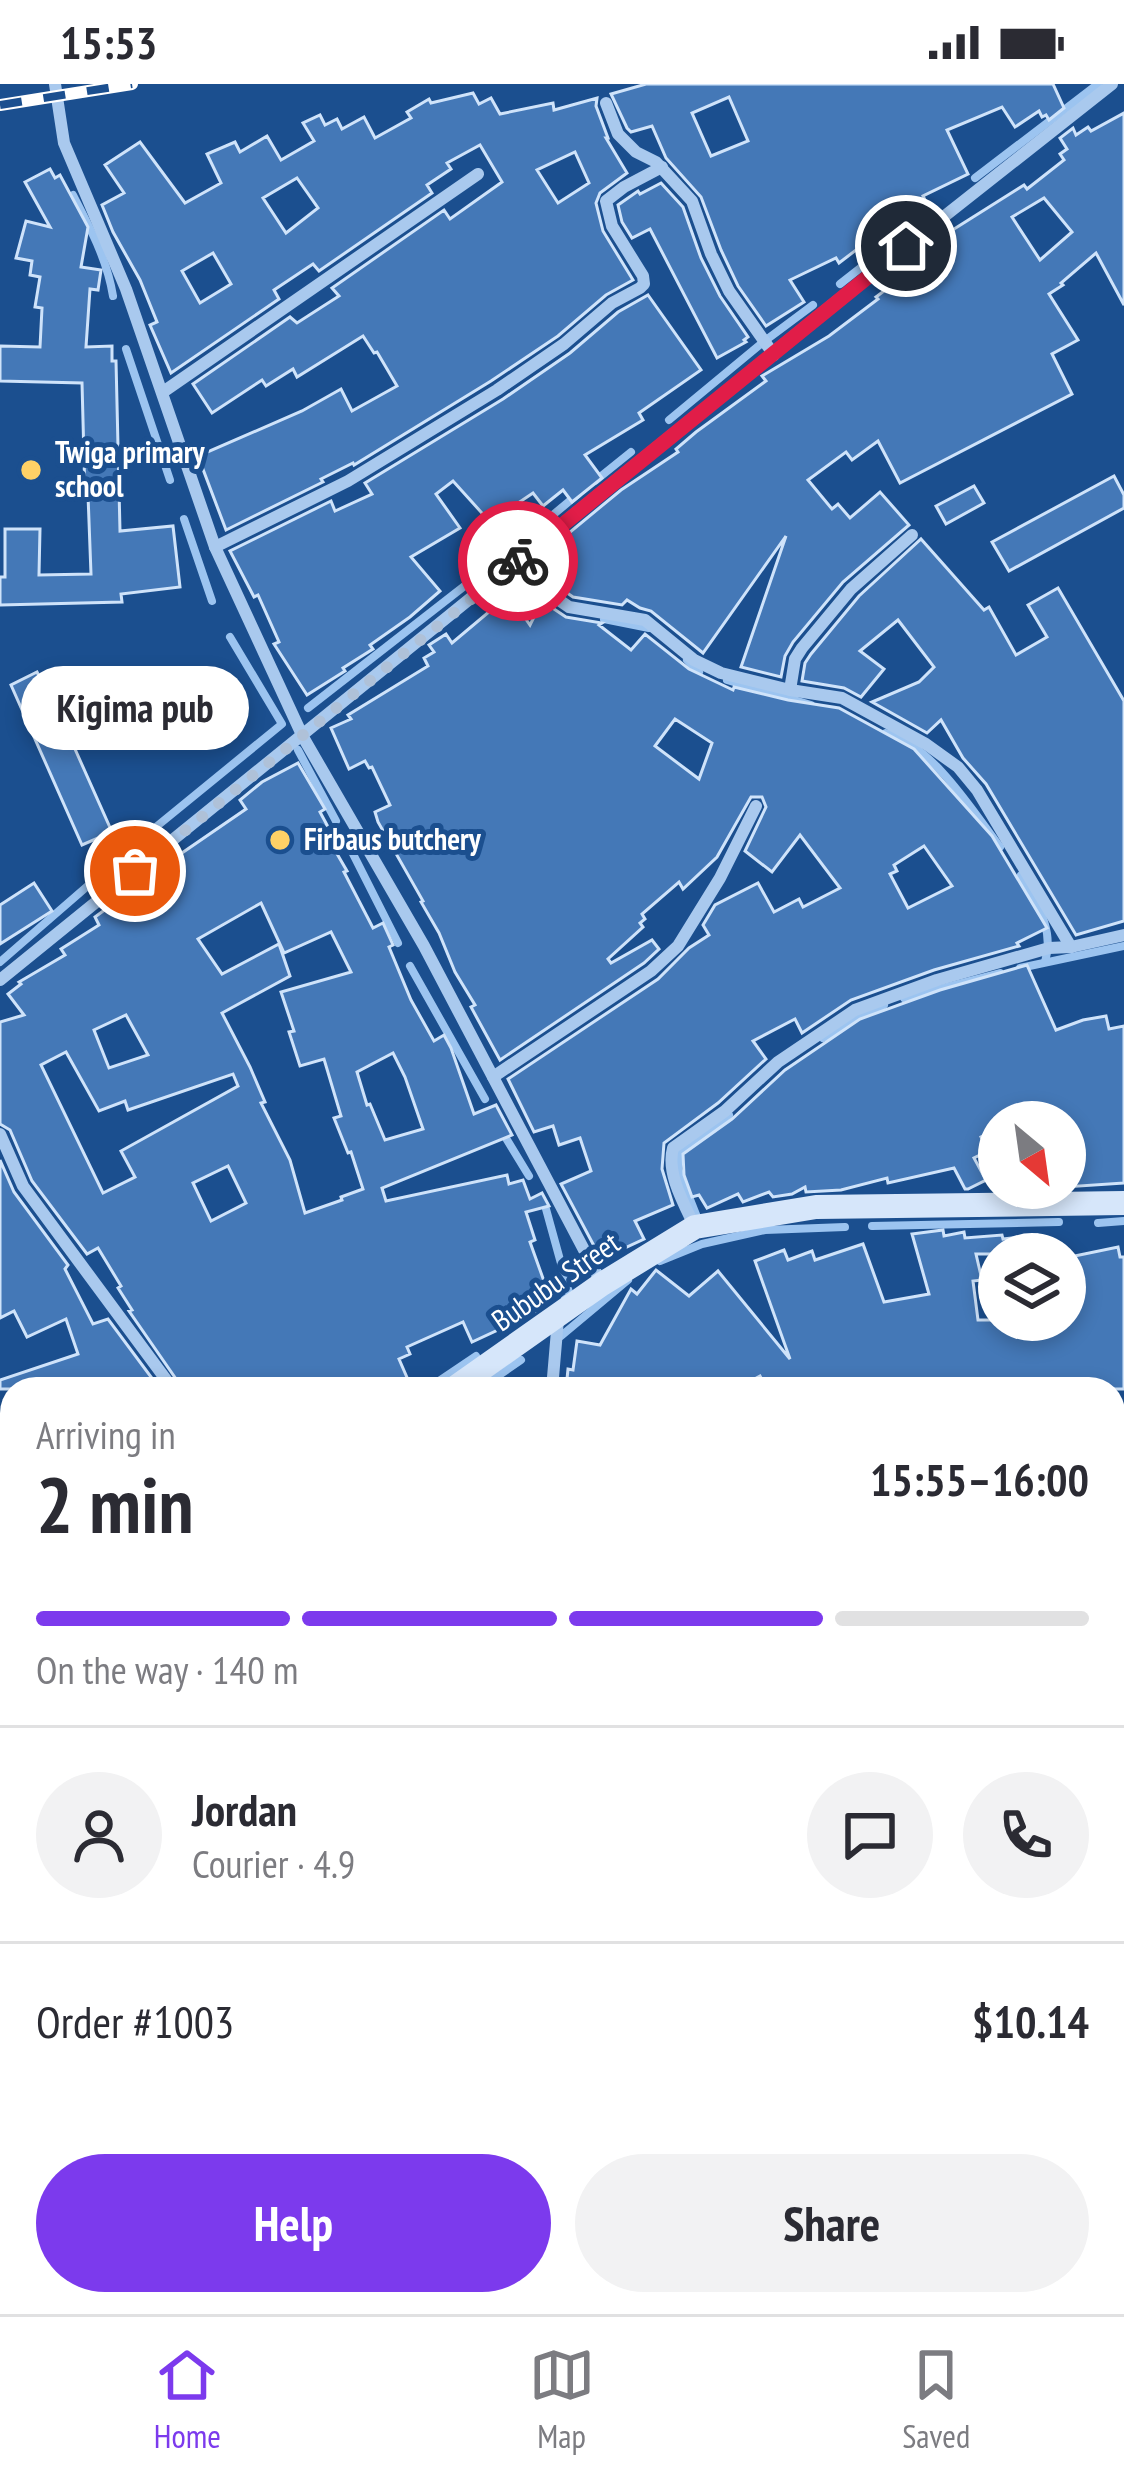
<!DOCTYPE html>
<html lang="en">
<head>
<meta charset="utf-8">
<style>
  :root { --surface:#fff; --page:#f2f2f3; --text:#2b2b33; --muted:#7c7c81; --line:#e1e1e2; --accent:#7c3aed }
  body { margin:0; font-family:"PT Sans Narrow",sans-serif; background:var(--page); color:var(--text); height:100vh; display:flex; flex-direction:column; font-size:45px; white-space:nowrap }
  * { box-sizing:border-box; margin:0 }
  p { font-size:39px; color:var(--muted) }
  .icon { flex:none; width:66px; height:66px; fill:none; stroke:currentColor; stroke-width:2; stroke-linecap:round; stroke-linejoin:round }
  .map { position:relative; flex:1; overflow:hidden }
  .panel { position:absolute; left:0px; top:1293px; width:1125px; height:939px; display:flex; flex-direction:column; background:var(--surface); border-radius:36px 36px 0 0; box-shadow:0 6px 18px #0003 }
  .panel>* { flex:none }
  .needle { width:78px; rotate:151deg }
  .buttons { position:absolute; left:978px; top:1017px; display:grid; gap:24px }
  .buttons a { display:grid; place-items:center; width:108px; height:108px; border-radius:50%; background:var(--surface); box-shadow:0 6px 18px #0003; font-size:60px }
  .pin { position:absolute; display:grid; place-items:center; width:102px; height:102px; color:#fff; margin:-51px; border:6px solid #fff; border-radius:50%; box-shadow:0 3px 12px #0007 }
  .courier { position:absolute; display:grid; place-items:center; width:120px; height:120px; margin:-60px; border:9px solid #e11d48; border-radius:50%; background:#fff; color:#222; box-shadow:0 3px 15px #0007 }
  .bubble { position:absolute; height:84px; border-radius:42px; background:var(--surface); box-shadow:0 6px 18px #0003; font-size:39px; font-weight:800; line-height:84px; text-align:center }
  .head em { font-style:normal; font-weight:800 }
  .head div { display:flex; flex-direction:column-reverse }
  .head { display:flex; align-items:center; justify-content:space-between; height:204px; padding:0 36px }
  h1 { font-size:78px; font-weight:800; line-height:90px }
  .bar { display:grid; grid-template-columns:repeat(4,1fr); gap:18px 12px; align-content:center; height:144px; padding:0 36px }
  .bar i { height:15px; border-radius:9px; background:var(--line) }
  .bar .on { background:var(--accent) }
  .bar p { grid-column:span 4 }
  .line { display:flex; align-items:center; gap:30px; padding:0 36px; border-top:3px solid var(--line) }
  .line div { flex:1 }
  .round { display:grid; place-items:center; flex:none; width:126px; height:126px; border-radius:63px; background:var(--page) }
  .action { display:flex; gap:24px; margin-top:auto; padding:24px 36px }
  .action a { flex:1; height:138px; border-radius:72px; background:var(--accent); color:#fff; font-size:48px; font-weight:800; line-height:138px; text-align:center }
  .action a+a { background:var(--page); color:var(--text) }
  .status { display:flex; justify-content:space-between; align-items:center; height:84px; padding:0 60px; background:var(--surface); direction:ltr }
  .status svg { height:33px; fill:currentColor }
  .tabs { display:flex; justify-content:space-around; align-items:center; height:168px; border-top:3px solid var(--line); background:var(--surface); font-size:33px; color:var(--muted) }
  .tabs a { display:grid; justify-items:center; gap:6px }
  .tabs .on { color:var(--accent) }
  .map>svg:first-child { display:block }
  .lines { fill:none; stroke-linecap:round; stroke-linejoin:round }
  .stream { stroke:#9cc4f0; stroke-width:8 }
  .building { fill:#4478b7; stroke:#cfe3fa; stroke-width:3; fill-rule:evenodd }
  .street { stroke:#a9c9ee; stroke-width:12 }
  .secondary { stroke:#d6e6fa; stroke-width:24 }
  .rail-casing { stroke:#fff; stroke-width:12 }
  .rail { stroke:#1b4f8f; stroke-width:8; stroke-dasharray:22; stroke-linecap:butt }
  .done { stroke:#afc1d8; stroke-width:12; stroke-dasharray:0 21.6 }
  .route { stroke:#e11d48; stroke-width:15 }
  .poi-dot { fill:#ffd166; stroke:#1b4f8f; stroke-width:4.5 }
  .labels { text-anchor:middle; stroke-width:10; stroke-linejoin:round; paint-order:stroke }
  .poi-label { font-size:30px; font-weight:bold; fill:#fff; stroke:#1b4f8f; text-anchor:start }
  .street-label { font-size:30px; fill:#fff; stroke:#1b4f8f }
</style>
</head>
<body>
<div class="status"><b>15:53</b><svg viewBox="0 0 49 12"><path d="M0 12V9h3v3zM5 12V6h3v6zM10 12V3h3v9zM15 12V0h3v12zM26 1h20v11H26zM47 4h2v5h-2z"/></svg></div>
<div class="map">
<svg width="1124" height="2230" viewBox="0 0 1124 2230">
  <rect width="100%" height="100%" fill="#1b4f8f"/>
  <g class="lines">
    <g class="stream">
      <polyline points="975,94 1098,0"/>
      <path d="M73 111C90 144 107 175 113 212"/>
      <polyline points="840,200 915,141"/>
      <polyline points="126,265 170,396"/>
      <polyline points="669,336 762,259 813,221"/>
      <polyline points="595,397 631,368"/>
      <polyline points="184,435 212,517"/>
      <polyline points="518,460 578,410"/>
      <polyline points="531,506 551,516"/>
      <polyline points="604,535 649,544"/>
      <polyline points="687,576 699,588"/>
      <polyline points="727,596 811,621"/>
      <polyline points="308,624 485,486"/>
      <path d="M886 649C932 661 972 726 1000 763"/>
      <polyline points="298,666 336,737"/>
      <polyline points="351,766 398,859"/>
      <path d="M1021 791C1036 819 1055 845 1045 878"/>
      <polyline points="0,878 151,747 282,640 230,553"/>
      <polyline points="410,882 485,1015"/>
      <polyline points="1020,884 1124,862"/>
      <polyline points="904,914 1000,889"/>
      <polyline points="823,954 884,921"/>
      <polyline points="501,1046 529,1092"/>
      <polyline points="546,1125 570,1212 565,1215"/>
      <polyline points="697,1133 678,1085 678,1072 729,1031"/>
      <polyline points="1098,1139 1124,1137"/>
      <polyline points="872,1142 1059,1138"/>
      <polyline points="660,1177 702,1160 765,1146 845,1143"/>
      <polyline points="561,1252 628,1196"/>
      <polyline points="427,1305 476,1272"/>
      <polyline points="479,1305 521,1276"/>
      <polyline points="0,1589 6,1584"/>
      <polyline points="2,1633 12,1625"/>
      <polyline points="1113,2133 1124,2126"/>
      <polyline points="910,2220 917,2230"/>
      <polyline points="974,2230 988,2220"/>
    </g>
  </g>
  <g class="building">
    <path d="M646 0H1053L1064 24 1049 36 1046 31 1042 33 1039 27 1015 43 1002 23 947 46 968 90 923 112 926 118 894 137 839 179 836 174 790 196 804 218 766 242 738 202 721 166 701 113 666 74 652 42 631 48 627 44 611 10ZM729 13 748 57 711 72 692 29Z"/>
    <path d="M473 9 479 20 491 14 500 30 553 19 554 26 597 14 596 22 608 54H606L627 89 600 109 596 119 603 147 633 196 606 211 558 252 491 297 354 381 353 379 321 395 323 398 226 446 198 372 302 327 341 305 352 327 397 302 377 268 374 269 363 252 297 293 293 285 266 302 262 296 212 329 193 300 290 233 297 239 339 212 332 204 444 126 450 135 502 98 480 61 447 79 451 85 427 101 432 109 319 187 313 180 274 206 279 215 171 289 150 241 157 238 140 196 113 148 102 121 124 109 105 81 140 58 185 119 221 99 207 70 235 58 240 68 267 52 281 76 314 57 303 39 320 31 325 41 337 35 342 45 364 33 375 54 411 34 407 28 429 15 431 19ZM575 68 589 99 558 119 537 86ZM297 94 318 124 286 149 263 114ZM213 169 231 200 200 219 182 187Z"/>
    <path d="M1124 29V221L1096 169 1061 199 1063 201 1049 210 1078 256 1052 270 1072 310 900 399 878 357 852 376 846 368 808 396 832 425 838 420 850 434 880 408 909 441 843 498 793 558 785 572 781 593 741 583 786 452 703 569 651 527 640 524 627 516 622 521 573 513 553 499 539 484 562 463 558 458 621 406 678 368 676 365 696 348 766 297 762 292 829 252 878 215 876 213 900 195 893 186 908 174 1024 101 1027 105 1064 76 1060 70 1067 65 1060 54 1073 44 1076 51 1088 43 1091 47ZM1044 114 1072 148 1040 176 1012 133Z"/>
    <polygon points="50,85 55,94 60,91 88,143 81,183 101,186 98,206 90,205 86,263 112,262 112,277 116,277 120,447 173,442 180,503 121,510 122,518 0,521 0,493 5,493 5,445 40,445 39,491 91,490 88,411 85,412 82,299 0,297 0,262 40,263 42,224 35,223 40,193 30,191 32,177 16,174 26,137 50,143 25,98"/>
    <polygon points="661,99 683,123 701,174 720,212 748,253 744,256 746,258 717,274 650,145 632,154 622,138 618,121 638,107 640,110"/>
    <polygon points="648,211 701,286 639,329 643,336 585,371 602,394 572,418 563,406 543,422 533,409 490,438 453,397 436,410 460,444 411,473 440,507 410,533 370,561 373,565 343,584 345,587 307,611 274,560 279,558 258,511 254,513 230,467 331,417 335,427 372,410 365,399 503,315 570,269 618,228"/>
    <polygon points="1114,392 1124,411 1124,424 1009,487 992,458"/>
    <polygon points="974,402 984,419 946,440 936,422"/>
    <polygon points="921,455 984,526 989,523 1016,571 1047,553 1028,521 1058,504 1124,617 1124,837 1076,851 986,700 963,674 941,636 927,649 872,618 919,598 934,583 898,536 860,567 884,585 861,613 844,604 802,597 805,579 811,570 859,512"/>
    <path d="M509 511 530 541 542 517 566 533 602 539 599 541 631 566 645 550 689 585 733 606 734 603 788 616 839 624 914 665 992 752 1047 844 1017 859 1019 862 934 886 851 916 802 949 795 935 753 957 766 975 718 1019 664 1059 662 1085 673 1121 635 1137 644 1155 601 1175 561 1100 591 1087 580 1054 559 1061 553 1042 534 1048 508 995 658 895 689 864 709 851 703 841 715 821 758 799 774 828 799 815 803 823 840 804 800 751 772 788 745 767 766 723 762 713H751L717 773 683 805 679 798 642 830 645 835 640 839 643 843 608 875 611 879 652 856 659 865 644 879 500 976 471 923 475 921 455 888 439 849 421 818 423 817 378 738 375 728 390 721 372 683 369 684 365 677 349 685 331 644 351 635 348 631 428 582 424 574 434 568 429 561 446 550 452 559ZM675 635 712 659 699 695 655 662ZM924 762 952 802 908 824 890 790 897 787 894 781Z"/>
    <polygon points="37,588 48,610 50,609 112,748 82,761 11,601"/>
    <path d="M298 679 325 725 320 728 327 741 322 744 347 787 344 788 373 844 383 839 393 861 389 863 411 916 434 957 444 951 451 964 474 1030 496 1021 512 1051 382 1104 386 1117 507 1091 509 1100 523 1096 530 1115 542 1109 549 1122 526 1128 535 1156 530 1158 550 1214 535 1221 537 1226 530 1231 472 1258 463 1238 407 1263 410 1270 399 1275 412 1305H183L129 1227 132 1226 118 1204 121 1202 98 1164 87 1170 32 1097 10 1046 0 1040V938L24 931 8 910 21 900 19 898 65 871 61 865 99 841 95 833 121 814 125 820 169 791 163 782 246 725 240 716 262 698ZM261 819 284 869 331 848 351 888 281 908 294 947 289 948 300 982 324 975 341 1032 334 1034 348 1069 351 1068 363 1105 341 1113 342 1116 305 1129 290 1076 261 1019 265 1018 250 983 222 929 290 892 279 860 222 890 198 855ZM126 931 148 971 109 984 94 946ZM66 968 99 1027 125 1017 128 1026 233 990 238 1002 121 1067 135 1093 103 1109 41 981ZM393 969 405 993 423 1045 385 1056 370 1020 367 1021 357 988ZM228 1082 246 1119 211 1137 193 1099Z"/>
    <polygon points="34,799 52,827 0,860 0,821"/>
    <polygon points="1027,881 1056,946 1083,936 1106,932 1109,945 1124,942 1124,1099 1065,1103 1065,1038 1040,1038 1038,1024 1010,1038 999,1038 999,1044 981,1053 988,1067 974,1074 986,1096 968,1105 965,1105 954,1084 888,1099 887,1094 841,1106 806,1108 805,1103 792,1110 773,1113 769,1108 743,1118 738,1110 707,1124 699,1111 692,1113 684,1091 683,1070 732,1035 785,986 860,935 940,906"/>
    <polygon points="0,1076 14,1108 68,1181 65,1185 93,1240 108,1235 160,1305 0,1305 0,1296 78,1270 66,1235 27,1253 14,1227 0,1234"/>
    <polygon points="943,1146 944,1152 964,1148 965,1154 1002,1151 1003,1155 1037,1151 1039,1170 976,1170 982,1196 973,1197 978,1236 1065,1236 1065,1174 1118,1163 1120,1173 1124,1173 1124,1305 767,1305 760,1292 736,1305 566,1305 568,1285 573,1286 577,1257 600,1261 631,1205 637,1210 656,1186 689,1212 718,1187 790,1275 755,1177 784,1166 788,1176 812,1167 815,1176 863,1160 884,1218 929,1210 912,1150"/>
  </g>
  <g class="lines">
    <g class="street">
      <polyline points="55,0 64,59 126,205 215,463 303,653 424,862 602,1200"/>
      <polyline points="606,19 618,50 636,68 656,78 692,117 711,170 729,207 774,271"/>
      <polyline points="163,308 478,90"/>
      <polyline points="215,463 348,397 497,306 564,260 612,219 640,204 644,200 643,192 612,142 606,117 624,103 662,83"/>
      <polyline points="519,477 546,507 569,523 645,536 694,576 721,589 790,606 842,614 926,660 958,683 977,706 1071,863"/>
      <polyline points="790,606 795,575 802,564 851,505 912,451"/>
      <polyline points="0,896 837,217 1112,0"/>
      <polyline points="493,993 651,887 678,862 720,794 756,722"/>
      <polyline points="0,1050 23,1102 173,1305"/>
      <path d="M695 1143C684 1120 666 1089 673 1064L725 1027 778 978 855 926 937 896 1049 864 1071 863 1124 851"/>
      <polyline points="552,1305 558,1235"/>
      <polyline points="1113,1490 1124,1485"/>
      <polyline points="0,1656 12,1661"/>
      <polyline points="1113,1662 1124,1659"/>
      <polyline points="1113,1838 1124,1836"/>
      <polyline points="1113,2150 1124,2142"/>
      <polyline points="940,2220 948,2230"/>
      <polyline points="169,2230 191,2220"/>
      <polyline points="995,2230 1009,2220"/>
    </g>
    <g class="secondary">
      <polyline points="453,1305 602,1200 695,1143 816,1123 1124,1119"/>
      <polyline points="0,1618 12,1610"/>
    </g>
    <defs>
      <polyline id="rail" points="0,21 132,0"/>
    </defs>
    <use href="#rail" class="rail-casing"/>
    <use href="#rail" class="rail"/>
  </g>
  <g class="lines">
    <polyline class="done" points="135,787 518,477"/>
    <polyline class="route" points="518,477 906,162"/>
  </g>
  <g class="poi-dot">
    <circle cx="31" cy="386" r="12"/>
    <circle cx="280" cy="756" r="12"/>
  </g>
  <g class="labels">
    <g class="poi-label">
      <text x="55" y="379">Twiga primary<tspan x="55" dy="34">school</tspan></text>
      <text x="304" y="766">Firbaus butchery</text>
    </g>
    <g class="street-label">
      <text transform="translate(556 1198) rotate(-35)" y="10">Bububu Street</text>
    </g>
  </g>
</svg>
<div class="buttons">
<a><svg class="needle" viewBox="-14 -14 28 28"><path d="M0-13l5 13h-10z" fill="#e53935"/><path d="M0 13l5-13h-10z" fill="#7c7c81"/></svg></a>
<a><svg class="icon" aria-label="layers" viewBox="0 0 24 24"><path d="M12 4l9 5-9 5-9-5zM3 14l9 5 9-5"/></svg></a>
</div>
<div class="pin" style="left:135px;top:787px;background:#ea580c"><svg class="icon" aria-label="bag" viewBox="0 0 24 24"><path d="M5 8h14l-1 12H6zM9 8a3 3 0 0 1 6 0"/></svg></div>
<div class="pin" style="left:906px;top:162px;background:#1f2937"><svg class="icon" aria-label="home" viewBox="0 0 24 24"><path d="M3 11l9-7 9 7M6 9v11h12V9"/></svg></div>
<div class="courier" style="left:518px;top:477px"><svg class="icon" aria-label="bike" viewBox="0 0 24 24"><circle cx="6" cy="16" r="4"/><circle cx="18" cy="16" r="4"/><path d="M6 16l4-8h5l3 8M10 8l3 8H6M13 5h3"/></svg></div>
<div class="bubble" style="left:21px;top:582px;width:228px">Kigima pub</div>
<section class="panel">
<div class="head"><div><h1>2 min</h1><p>Arriving in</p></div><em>15:55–16:00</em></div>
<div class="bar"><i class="on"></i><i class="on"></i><i class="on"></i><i></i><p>On the way · 140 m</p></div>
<div class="line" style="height:216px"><a class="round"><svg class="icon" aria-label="person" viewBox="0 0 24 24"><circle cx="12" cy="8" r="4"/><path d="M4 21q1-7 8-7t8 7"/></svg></a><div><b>Jordan</b><p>Courier · 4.9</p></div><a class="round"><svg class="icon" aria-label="chat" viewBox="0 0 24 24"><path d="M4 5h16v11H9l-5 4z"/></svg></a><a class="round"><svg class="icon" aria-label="phone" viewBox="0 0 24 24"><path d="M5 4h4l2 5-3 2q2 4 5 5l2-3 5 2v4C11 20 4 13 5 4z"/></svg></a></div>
<div class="line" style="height:156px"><div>Order #1003</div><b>$10.14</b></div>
<div class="action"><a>Help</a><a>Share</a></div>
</section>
</div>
<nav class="tabs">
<a class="on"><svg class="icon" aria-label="home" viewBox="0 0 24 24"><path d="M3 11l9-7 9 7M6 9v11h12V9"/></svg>Home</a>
<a><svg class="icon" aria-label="map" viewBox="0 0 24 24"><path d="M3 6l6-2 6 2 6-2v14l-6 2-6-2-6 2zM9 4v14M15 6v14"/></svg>Map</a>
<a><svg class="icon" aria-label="saved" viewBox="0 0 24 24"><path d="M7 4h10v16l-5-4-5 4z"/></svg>Saved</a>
</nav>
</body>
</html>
